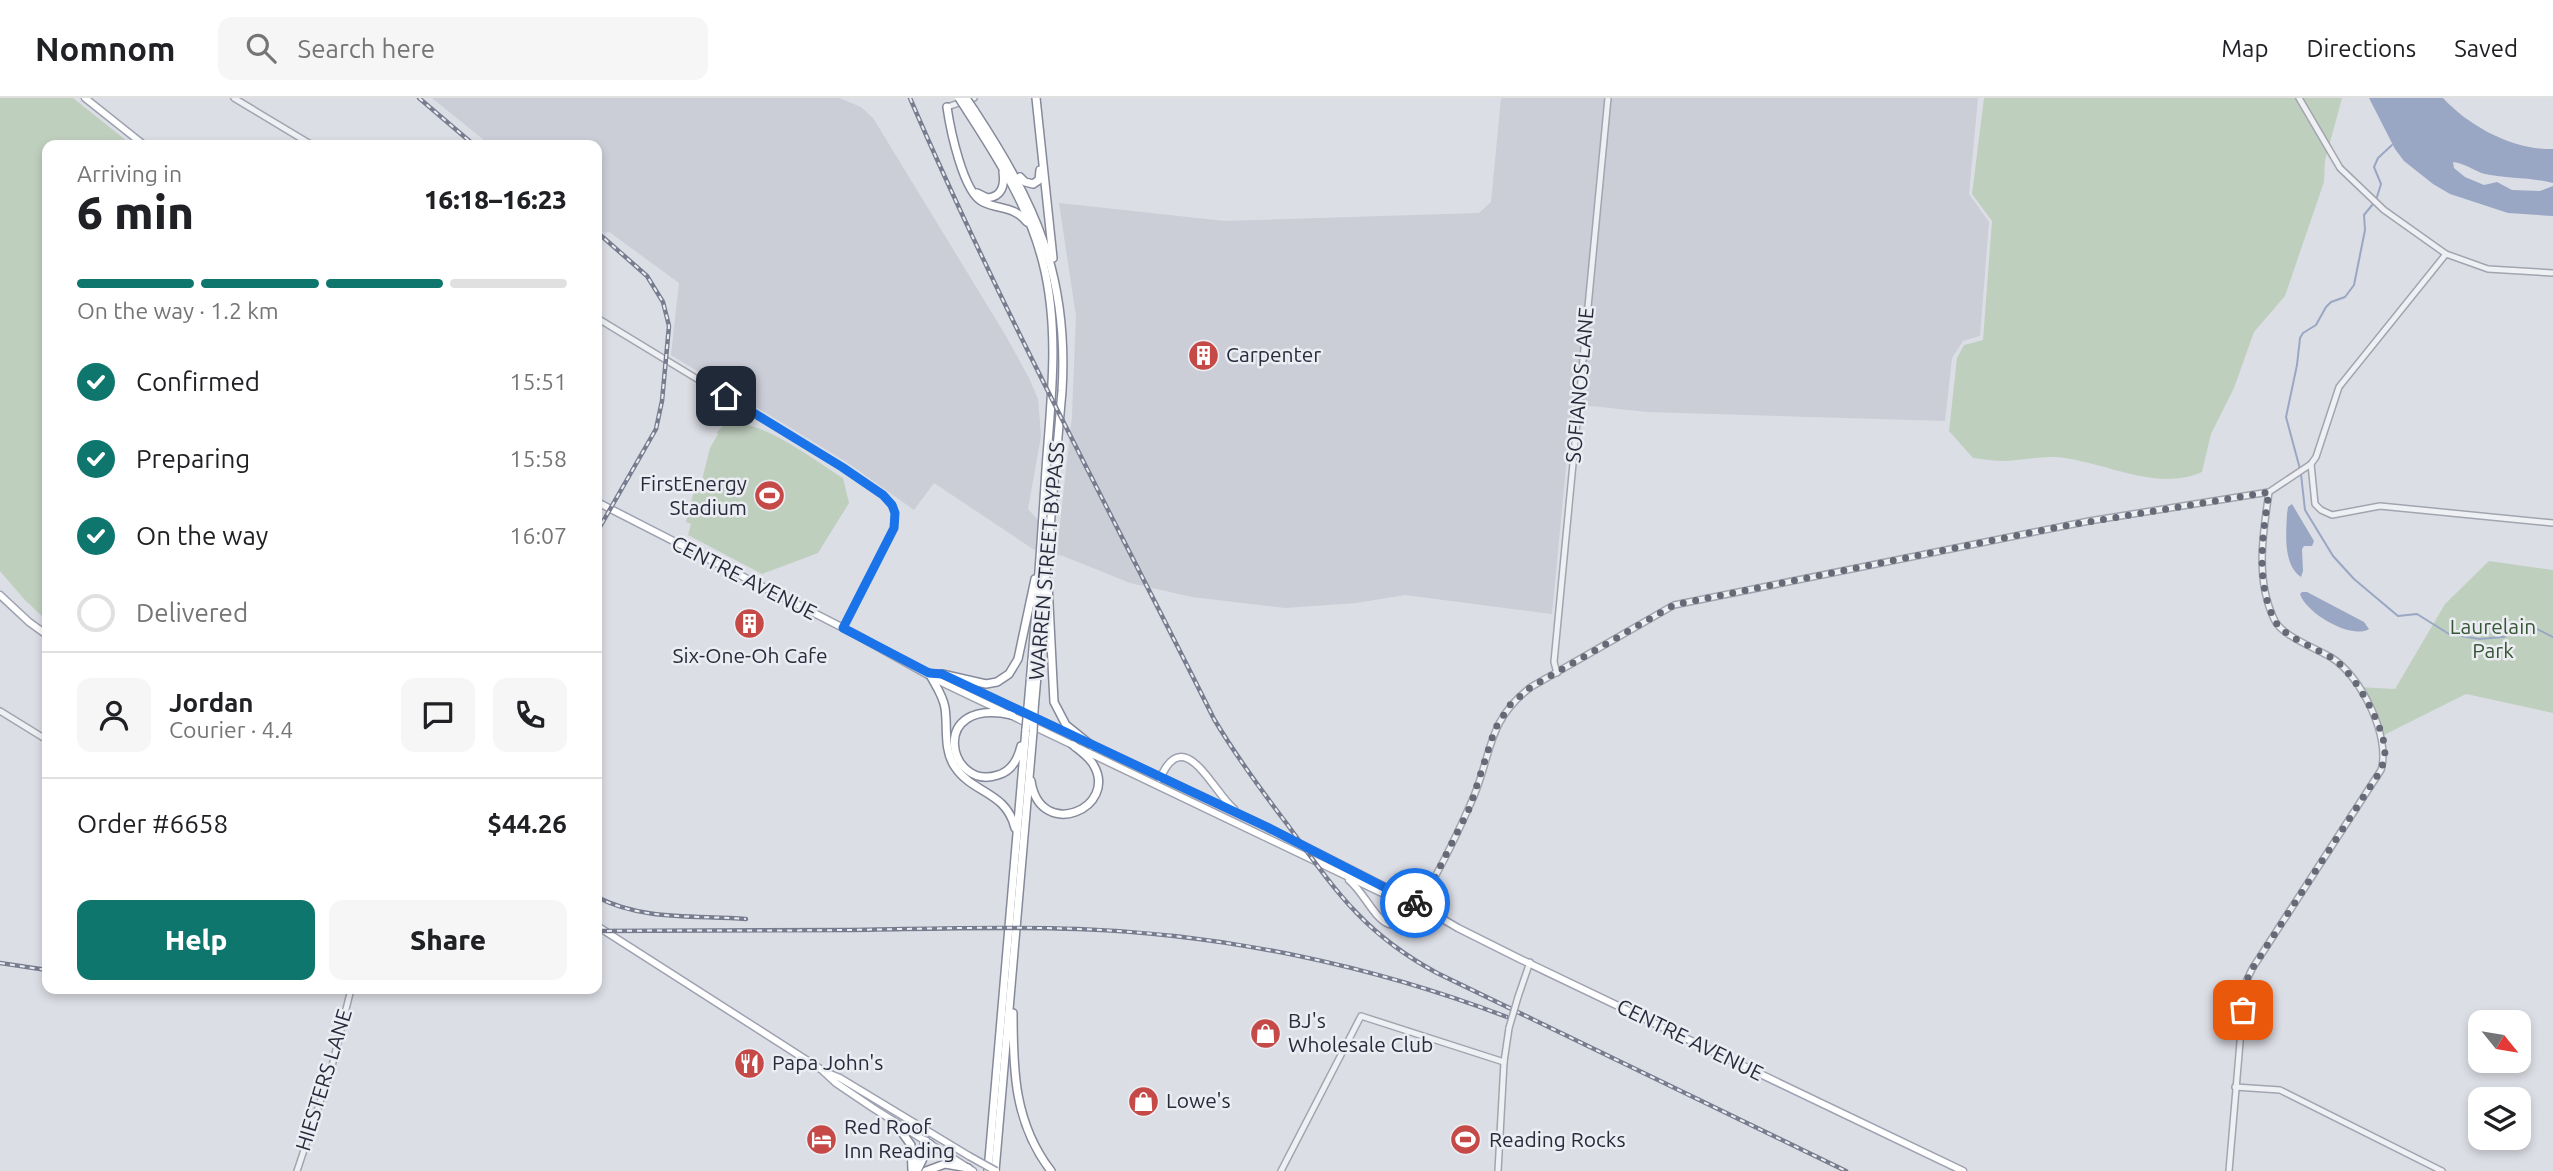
<!DOCTYPE html>
<html lang="en">
<head>
<meta charset="utf-8">
<style>
  :root { --surface:#fff; --page:#f6f6f6; --text:#202124; --muted:#757577; --line:#e0e0e0; --accent:#0f766e }
  body { margin:0; font-family:Ubuntu,sans-serif; background:var(--page); color:var(--text); height:100vh; display:flex; flex-direction:column; font-size:26px; white-space:nowrap }
  * { box-sizing:border-box; margin:0 }
  p { font-size:23px; color:var(--muted) }
  .icon { flex:none; width:38px; height:38px; fill:none; stroke:currentColor; stroke-width:2; stroke-linecap:round; stroke-linejoin:round }
  .map { position:relative; flex:1; overflow:hidden }
  .drawer { position:absolute; left:42px; top:42px; width:560px; height:854px; display:flex; flex-direction:column; background:var(--surface); border-radius:14px; box-shadow:0 4px 10px #0003 }
  .drawer>* { flex:none }
  .needle { width:46px; rotate:120deg }
  .tools { position:absolute; left:2468px; top:912px; display:grid; gap:14px }
  .tools a { display:grid; place-items:center; width:63px; height:63px; border-radius:14px; background:var(--surface); box-shadow:0 4px 10px #0003; font-size:35px }
  .pin { position:absolute; display:grid; place-items:center; width:60px; height:60px; color:#fff; margin:-30px; border-radius:14px; box-shadow:0 4px 10px #0006 }
  .courier { position:absolute; display:grid; place-items:center; width:70px; height:70px; margin:-35px; border:5px solid #1a73e8; border-radius:50%; background:#fff; color:#222; box-shadow:0 2px 9px #0007 }
  .headline em { font-style:normal; font-weight:800 }
  .headline div { display:flex; flex-direction:column-reverse }
  .headline { display:flex; align-items:center; justify-content:space-between; height:119px; padding:0 35px }
  h1 { font-size:46px; font-weight:800; line-height:52px }
  .bar { display:grid; grid-template-columns:repeat(4,1fr); gap:10px 7px; align-content:center; height:84px; padding:0 35px }
  .bar i { height:9px; border-radius:5px; background:var(--line) }
  .bar .active { background:var(--accent) }
  .bar p { grid-column:span 4 }
  .line { display:flex; align-items:center; gap:18px; padding:0 35px; border-top:2px solid var(--line) }
  .line div { flex:1 }
  .round { display:grid; place-items:center; flex:none; width:74px; height:74px; border-radius:14px; background:var(--page) }
  ol { padding:0 35px; list-style:none }
  li { display:flex; align-items:center; gap:21px; height:77px }
  li p { margin-inline-start:auto }
  li .icon { padding:7px; border-radius:50%; background:var(--accent); color:#fff; stroke-width:4 }
  li:last-child { color:var(--muted) }
  li i { width:38px; height:38px; border:4px solid var(--line); border-radius:50% }
  .button { display:flex; gap:14px; margin-top:auto; padding:14px 35px }
  .button a { flex:1; height:80px; border-radius:14px; background:var(--accent); color:#fff; font-size:28px; font-weight:800; line-height:80px; text-align:center }
  .button a+a { background:var(--page); color:var(--text) }
  header { display:flex; align-items:center; gap:42px; box-sizing:border-box; height:98px; padding:0 35px; background:var(--surface); border-bottom:2px solid var(--line) }
  header strong { font-size:33px }
  nav { display:flex; gap:38px; margin-inline-start:auto; font-size:24px }
  .search { width:490px; height:63px; background:var(--page); display:flex; align-items:center; gap:18px; box-sizing:border-box; padding:0 24px; border-radius:14px; color:var(--muted); font-size:26px }
  .map>svg:first-child { display:block }
  .built { fill:#cbcdd7 }
  .green { fill:#bfcfbe }
  .water { fill:#99a7c4 }
  .lines { fill:none; stroke-linecap:round; stroke-linejoin:round }
  .stream { stroke:#99a7c4; stroke-width:2 }
  .tertiary-casing { stroke:#a2a5af; stroke-width:8 }
  .primary-casing { stroke:#9da1b0; stroke-width:9 }
  .motorway-casing { stroke:#858a9b; stroke-width:10 }
  .tertiary { stroke:#eff0f4; stroke-width:5 }
  .primary { stroke:#fff; stroke-width:6 }
  .motorway { stroke:#fff; stroke-width:7 }
  .rail-casing { stroke:#777c8e; stroke-width:4.5 }
  .rail { stroke:#ebedf3; stroke-width:2; stroke-dasharray:5; stroke-linecap:butt }
  .tertiary-bridge-casing { stroke:#a2a5af; stroke-width:8; stroke-linecap:butt }
  .primary-bridge-casing { stroke:#9da1b0; stroke-width:9; stroke-linecap:butt }
  .motorway-bridge-casing { stroke:#858a9b; stroke-width:10; stroke-linecap:butt }
  .tertiary-bridge { stroke:#eff0f4; stroke-width:5 }
  .primary-bridge { stroke:#fff; stroke-width:6 }
  .motorway-bridge { stroke:#fff; stroke-width:7 }
  .done { stroke:#666a76; stroke-width:7; stroke-dasharray:0 12.6 }
  .route { stroke:#1a73e8; stroke-width:9 }
  .labels { text-anchor:middle; stroke-width:5; stroke-linejoin:round; paint-order:stroke }
  .poi-label { font-size:21px; fill:#272b3b; stroke:#ebedf3; text-anchor:start }
  .street-label { font-size:21px; fill:#272b3b; stroke:#ebedf3 }
  .park-label { font-size:21px; fill:#365635; stroke:#ebedf3 }
</style>
</head>
<body>
<header>
<strong>Nomnom</strong>
<div class="search"><svg class="icon" aria-label="search" viewBox="0 0 24 24"><circle cx="10" cy="10" r="6"/><path d="M15 15l6 6"/></svg>Search here</div>
<nav><a>Map</a><a>Directions</a><a>Saved</a></nav>
</header>
<div class="map">
<svg width="2553" height="1073" viewBox="0 0 2553 1073">
  <rect width="100%" height="100%" fill="#dcdee5"/>
  <polygon class="built" points="432,0 839,0 861,9 873,20 1006,238 1029,280 1038,301 1041,338 1028,411 1038,422 1059,435 1072,318 1076,218 1059,105 1225,123 1479,115 1491,104 1501,0 1978,0 1969,96 1989,124 1980,238 1963,243 1952,260 1945,323 1647,314 1572,306 1552,516 1405,497 1356,505 1285,510 1192,499 1130,485 1063,458 1033,451 934,385 914,412 848,365 671,257 679,185 608,133 605,136 597,130 597,47 490,47"/>
  <g class="green">
    <polygon points="0,0 73,0 132,47 47,47 47,523 24,501 0,473"/>
    <path d="M1984 0H2342L2325 63 2324 84 2285 198 2254 234 2234 290 2211 336 2202 374C2154 395 2103 362 2054 359 2038 359 2021 362 2005 363 1995 363 1983 361 1973 360L1949 333 1957 260 1964 247 1983 242 1992 123 1972 96Z"/>
    <path d="M736 323 737 326C766 325 817 364 843 380L849 405 818 455 762 476 688 437 691 426 686 424 695 389 700 390 710 350 718 336 717 334 724 327Z"/>
    <polygon points="2489,463 2553,472 2553,615 2466,596 2382,638 2359,589 2395,591 2445,506"/>
  </g>
  <g class="water">
    <path d="M2369 0H2443C2470 29 2513 52 2553 51V85C2530 79 2508 81 2485 76 2474 73 2465 65 2453 64L2454 70 2465 79 2484 87 2497 84 2512 92 2540 93 2553 88V118L2508 115 2450 96 2433 86 2404 63 2395 51Z"/>
    <path d="M2292 406 2314 443 2312 448H2304L2302 451 2303 473 2301 479C2283 466 2286 436 2287 416L2288 409Z"/>
    <path d="M2302 494H2307L2364 524 2369 531C2351 542 2306 515 2300 496Z"/>
  </g>
  <g class="lines">
    <g class="stream">
      <polyline points="2376,102 2381,86 2374,69 2378,60 2392,47"/>
      <polyline points="2300,371 2286,319 2297,267 2300,240 2303,235 2316,227 2326,209 2331,204 2345,199 2354,187 2365,132 2364,117 2373,106"/>
      <polyline points="2301,376 2305,412 2333,458 2354,481 2398,518 2417,516 2449,536 2479,541 2503,539 2531,528 2553,539"/>
    </g>
    <defs>
      <g id="tertiary">
        <polyline points="234,0 312,47"/>
        <polyline points="2299,0 2340,70 2384,112 2446,156 2488,171 2553,175"/>
        <polyline points="947,9 974,0"/>
        <polyline points="597,220 842,369 883,397 892,407 895,415 894,430 843,530"/>
        <polyline points="2311,366 2315,406 2321,412 2332,417 2380,408 2553,425"/>
        <polyline points="1557,575 1554,564 1608,0"/>
        <polyline points="0,613 47,642"/>
        <path d="M1418 808C1438 776 1455 741 1470 707 1493 659 1484 625 1531 589L1674 507 2089 423 2269 394 2311 366 2316 359 2339 289 2446 156"/>
        <polyline points="1518,899 1530,864"/>
        <polyline points="2235,989 2280,992 2442,1073"/>
        <polyline points="297,1073 332,968 351,891"/>
        <polyline points="1281,1073 1361,918 1504,964"/>
        <polyline points="1498,1073 1504,964 1509,930"/>
        <path d="M2229 1073 2245 886 2252 871 2381 672C2391 639 2361 578 2332 560 2316 550 2281 538 2274 521 2255 481 2263 435 2269 394"/>
      </g>
      <g id="primary">
        <polyline points="85,0 144,47"/>
        <polyline points="597,404 855,536 939,583 1403,805 1416,808"/>
        <polyline points="0,497 29,524 47,537"/>
        <polyline points="929,575 942,576 1267,729 1407,800 1458,830 1520,861 1963,1073"/>
        <path d="M1160 681C1184 624 1213 694 1234 711"/>
        <path d="M1349 782C1372 801 1385 855 1418 808"/>
        <polyline points="597,828 822,972 836,985 873,1010 973,1073"/>
        <polyline points="830,976 840,980 969,1058"/>
      </g>
      <g id="motorway">
        <polyline points="1036,0 1053,160"/>
        <path d="M947 9C950 30 963 95 983 104 1000 112 1014 108 1027 124"/>
        <path d="M974 12C1035 105 1069 177 1062 293L1034 612"/>
        <path d="M968 14C999 62 1029 109 1043 165 1060 232 1051 302 1046 371 1041 450 1035 530 1028 609"/>
        <polyline points="1020,79 1025,84 1033,86 1039,82 1040,72"/>
        <path d="M977 95 987 100C1002 99 1005 87 1003 74"/>
        <polyline points="1048,486 1054,604 1066,627 1092,648"/>
        <path d="M929 575C935 587 943 597 945 610 948 629 943 652 955 669 973 696 1006 693 1015 730"/>
        <polyline points="942,576 986,586 997,584 1009,576 1018,561 1035,481"/>
        <path d="M1012 617C927 598 948 694 998 677 1012 673 1018 661 1021 648"/>
        <path d="M1031 683C1040 744 1120 710 1093 666 1088 658 1080 653 1073 647"/>
        <path d="M1013 915C1013 972 1014 1025 1051 1073"/>
        <polyline points="895,1025 911,1047 912,1072"/>
        <polyline points="914,1068 926,1043"/>
        <polyline points="917,1073 930,1046"/>
        <polyline points="926,1073 945,1066 968,1070"/>
        <polyline points="988,1073 1026,631"/>
        <polyline points="995,1073 1033,634"/>
      </g>
    </defs>
    <use href="#tertiary" class="tertiary-casing"/>
    <use href="#primary" class="primary-casing"/>
    <use href="#motorway" class="motorway-casing"/>
    <use href="#tertiary" class="tertiary"/>
    <use href="#primary" class="primary"/>
    <use href="#motorway" class="motorway"/>
    <defs>
      <g id="rail">
        <polyline points="419,0 474,47"/>
        <path d="M910 0C1001 212 1111 414 1214 621 1236 658 1261 692 1287 726 1335 792 1363 835 1437 875L1846 1073"/>
        <polyline points="597,134 647,178 663,204 669,228 662,303 656,331 597,434"/>
        <path d="M597 799C643 823 696 817 746 821"/>
        <path d="M597 833C680 832 763 833 845 832 923 831 1001 828 1078 831 1223 836 1371 867 1507 919"/>
        <polyline points="0,865 47,872"/>
      </g>
    </defs>
    <use href="#rail" class="rail-casing"/>
    <use href="#rail" class="rail"/>
    <defs>
      <polyline id="tertiary-bridge" points="1509,930 1518,899"/>
      <polyline id="primary-bridge" points="969,1058 996,1073"/>
      <g id="motorway-bridge">
        <polyline points="959,0 968,14"/>
        <polyline points="966,0 974,12"/>
        <polyline points="1026,631 1028,609"/>
        <polyline points="1033,634 1034,612"/>
      </g>
    </defs>
    <use href="#tertiary-bridge" class="tertiary-bridge-casing"/>
    <use href="#primary-bridge" class="primary-bridge-casing"/>
    <use href="#motorway-bridge" class="motorway-bridge-casing"/>
    <use href="#tertiary-bridge" class="tertiary-bridge"/>
    <use href="#primary-bridge" class="primary-bridge"/>
    <use href="#motorway-bridge" class="motorway-bridge"/>
  </g>
  <g class="lines">
    <path class="done" d="M1415 805 1418 808 1427 795 1470 709 1495 631 1510 607 1531 589 1674 507 2064 428 2269 394C2263 435 2255 481 2274 521 2281 538 2316 550 2332 560 2354 574 2382 624 2385 651 2385 659 2383 665 2381 672L2252 871 2245 886 2243 912"/>
    <polyline class="route" points="726,298 842,369 883,397 892,407 895,415 894,430 843,530 929,575 942,576 1267,729 1415,805"/>
  </g>
  <defs>
    <symbol id="building-disc" viewBox="-11 -11 22 22"><circle r="9.5" fill="#c44947" stroke="#ebedf3"/><path d="M-4-6H4V6H1V3H-1V6H-4ZM-2.5-4.3h1.7v1.8h-1.7ZM.8-4.3h1.7v1.8H.8ZM-2.5-1h1.7V.8h-1.7ZM.8-1h1.7V.8H.8Z" fill="#fff"/></symbol>
    <symbol id="stadium-disc" viewBox="-11 -11 22 22"><circle r="9.5" fill="#c44947" stroke="#ebedf3"/><path d="M0-5a6.5 5 0 1 0 0 10a6.5 5 0 1 0 0-10ZM-3.5-1.8h7v3.6h-7Z" fill="#fff"/></symbol>
    <symbol id="shop-disc" viewBox="-11 -11 22 22"><circle r="9.5" fill="#c44947" stroke="#ebedf3"/><path d="M-5-2.5h2.3a2.7 3.5 0 0 1 5.4 0H5L5.5 6h-11ZM-1.5-2.5h3a1.5 2.3 0 0 0-3 0Z" fill="#fff"/></symbol>
    <symbol id="restaurant-disc" viewBox="-11 -11 22 22"><circle r="9.5" fill="#c44947" stroke="#ebedf3"/><path d="M-5-6h1v4h1v-4h1v4h1v-4h1v5L-1.5 .5V6h-2V.5L-5-1ZM5-6V6H3V1.5H1.5Q1.5-4 5-6Z" fill="#fff"/></symbol>
    <symbol id="hotel-disc" viewBox="-11 -11 22 22"><circle r="9.5" fill="#c44947" stroke="#ebedf3"/><path d="M-6-4.5h1.5V1H6V5H4.5V3h-9V5H-6ZM-4 0a1.8 1.8 0 1 1 3.6 0ZM.5 0V-2.5h3Q6-2.5 6 0Z" fill="#fff"/></symbol>
  </defs>
  <g fill-rule="evenodd">
    <use href="#building-disc" x="1186" y="240" width="35" height="35"/>
    <use href="#stadium-disc" x="752" y="380" width="35" height="35"/>
    <use href="#building-disc" x="732" y="508" width="35" height="35"/>
    <use href="#shop-disc" x="1248" y="918" width="35" height="35"/>
    <use href="#restaurant-disc" x="732" y="948" width="35" height="35"/>
    <use href="#shop-disc" x="1126" y="986" width="35" height="35"/>
    <use href="#hotel-disc" x="804" y="1024" width="35" height="35"/>
    <use href="#stadium-disc" x="1448" y="1024" width="35" height="35"/>
  </g>
  <g class="labels">
    <g class="poi-label">
      <text x="1226" y="264">Carpenter</text>
      <text x="747" y="393" text-anchor="end">FirstEnergy<tspan x="747" dy="24">Stadium</tspan></text>
      <text x="750" y="565" text-anchor="middle">Six-One-Oh Cafe</text>
      <text x="1288" y="930">BJ's<tspan x="1288" dy="24">Wholesale Club</tspan></text>
      <text x="772" y="972">Papa John's</text>
      <text x="1166" y="1010">Lowe's</text>
      <text x="844" y="1036">Red Roof<tspan x="844" dy="24">Inn Reading</tspan></text>
      <text x="1489" y="1049">Reading Rocks</text>
    </g>
    <g class="street-label">
      <text transform="translate(1580 287) rotate(-85)" y="7">SOFIANOS LANE</text>
      <text transform="translate(1047 463) rotate(-85)" y="7">WARREN STREET BYPASS</text>
      <text transform="translate(744 480) rotate(27)" y="7">CENTRE AVENUE</text>
      <text transform="translate(1690 942) rotate(26)" y="7">CENTRE AVENUE</text>
      <text transform="translate(324 982) rotate(-73)" y="7">HIESTERS LANE</text>
    </g>
    <g class="park-label">
      <text x="2493" y="536">Laurelain<tspan x="2493" dy="24">Park</tspan></text>
    </g>
  </g>
</svg>
<div class="tools">
<a><svg class="needle" viewBox="-14 -14 28 28"><path d="M0-13l5 13h-10z" fill="#e53935"/><path d="M0 13l5-13h-10z" fill="#757577"/></svg></a>
<a><svg class="icon" aria-label="layers" viewBox="0 0 24 24"><path d="M12 4l9 5-9 5-9-5zM3 14l9 5 9-5"/></svg></a>
</div>
<div class="pin" style="left:2243px;top:912px;background:#ea580c"><svg class="icon" aria-label="bag" viewBox="0 0 24 24"><path d="M5 8h14l-1 12H6zM9 8a3 3 0 0 1 6 0"/></svg></div>
<div class="pin" style="left:726px;top:298px;background:#1f2937"><svg class="icon" aria-label="home" viewBox="0 0 24 24"><path d="M3 11l9-7 9 7M6 9v11h12V9"/></svg></div>
<div class="courier" style="left:1415px;top:805px"><svg class="icon" aria-label="bike" viewBox="0 0 24 24"><circle cx="6" cy="16" r="4"/><circle cx="18" cy="16" r="4"/><path d="M6 16l4-8h5l3 8M10 8l3 8H6M13 5h3"/></svg></div>
<section class="drawer">
<div class="headline"><div><h1>6 min</h1><p>Arriving in</p></div><em>16:18–16:23</em></div>
<div class="bar"><i class="active"></i><i class="active"></i><i class="active"></i><i></i><p>On the way · 1.2 km</p></div>
<ol>
<li><svg class="icon" aria-label="check" viewBox="0 0 24 24"><path d="M5 12l5 5 9-10"/></svg>Confirmed<p>15:51</p></li>
<li><svg class="icon" aria-label="check" viewBox="0 0 24 24"><path d="M5 12l5 5 9-10"/></svg>Preparing<p>15:58</p></li>
<li><svg class="icon" aria-label="check" viewBox="0 0 24 24"><path d="M5 12l5 5 9-10"/></svg>On the way<p>16:07</p></li>
<li><i></i>Delivered</li>
</ol>
<div class="line" style="height:126px"><a class="round"><svg class="icon" aria-label="person" viewBox="0 0 24 24"><circle cx="12" cy="8" r="4"/><path d="M4 21q1-7 8-7t8 7"/></svg></a><div><b>Jordan</b><p>Courier · 4.4</p></div><a class="round"><svg class="icon" aria-label="chat" viewBox="0 0 24 24"><path d="M4 5h16v11H9l-5 4z"/></svg></a><a class="round"><svg class="icon" aria-label="phone" viewBox="0 0 24 24"><path d="M5 4h4l2 5-3 2q2 4 5 5l2-3 5 2v4C11 20 4 13 5 4z"/></svg></a></div>
<div class="line" style="height:91px"><div>Order #6658</div><b>$44.26</b></div>
<div class="button"><a>Help</a><a>Share</a></div>
</section>
</div>
</body>
</html>
